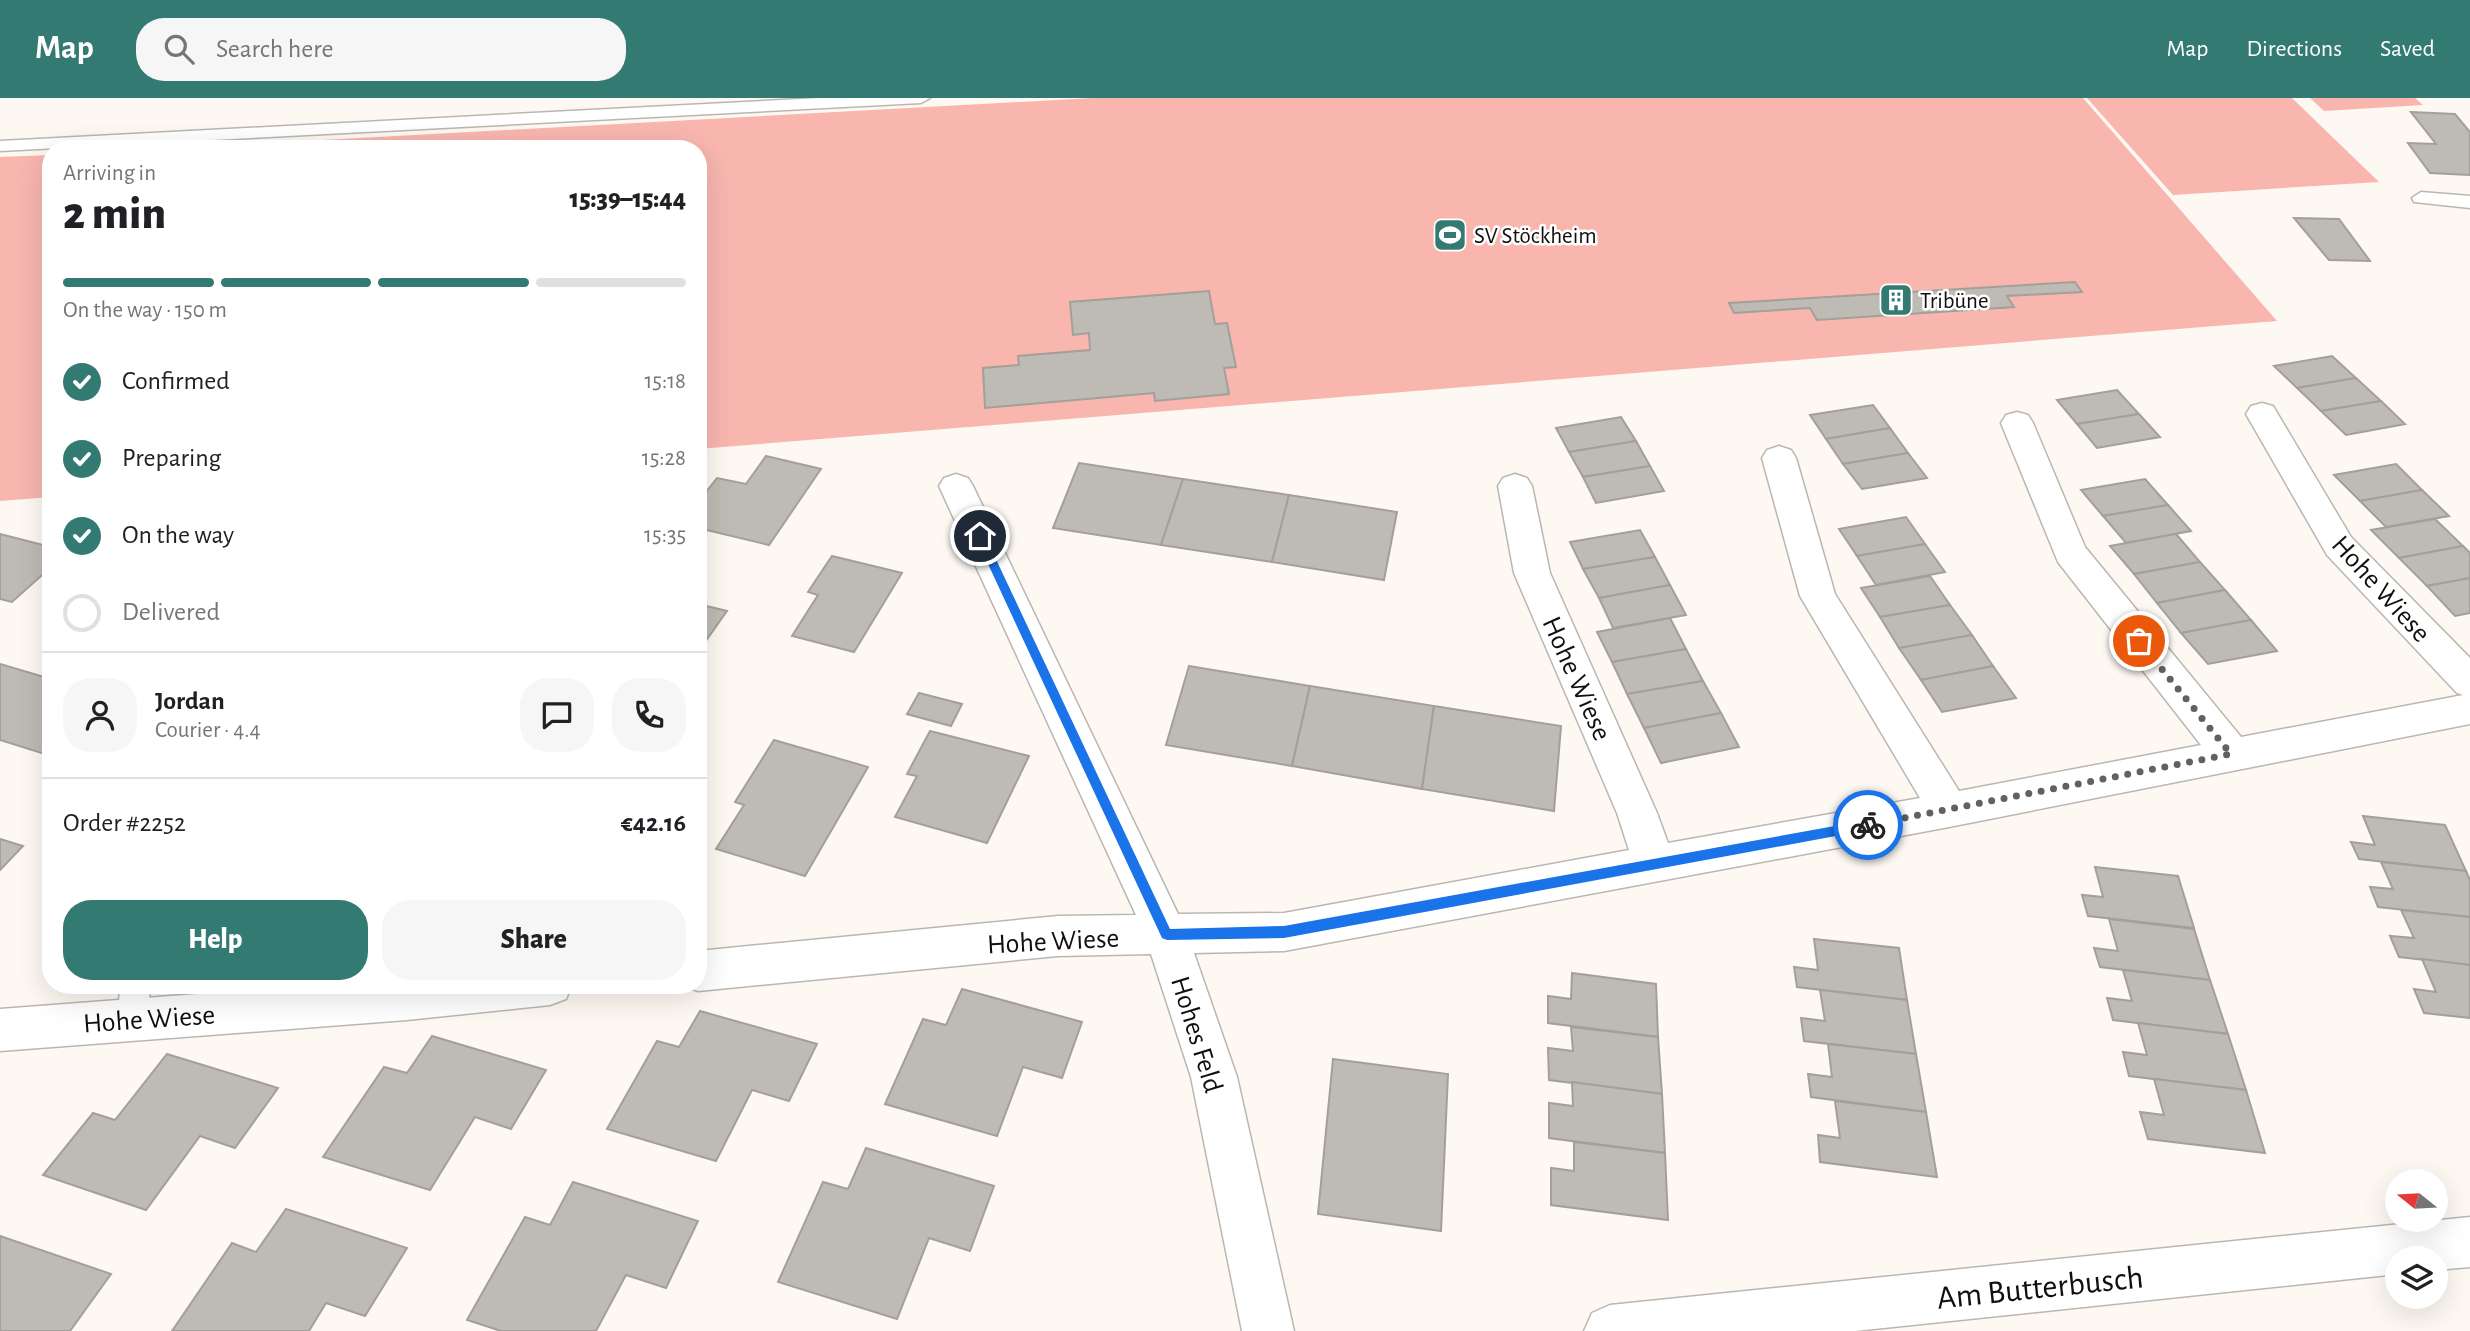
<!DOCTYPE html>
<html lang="en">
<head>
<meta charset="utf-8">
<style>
  :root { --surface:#fff; --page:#f6f6f6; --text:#202124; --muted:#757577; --line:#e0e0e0; --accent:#337a72 }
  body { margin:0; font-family:"Alegreya Sans",sans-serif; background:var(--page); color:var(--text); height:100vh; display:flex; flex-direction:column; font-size:26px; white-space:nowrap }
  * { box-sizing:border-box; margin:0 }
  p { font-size:23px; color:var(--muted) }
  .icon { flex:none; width:38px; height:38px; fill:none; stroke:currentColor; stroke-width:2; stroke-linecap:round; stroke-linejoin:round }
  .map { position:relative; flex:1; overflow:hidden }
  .details { position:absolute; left:42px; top:42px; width:665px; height:854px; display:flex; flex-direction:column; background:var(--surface); border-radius:28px; box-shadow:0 7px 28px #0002 }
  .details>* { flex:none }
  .needle { width:46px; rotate:288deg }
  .buttons { position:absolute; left:2385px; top:1071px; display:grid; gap:14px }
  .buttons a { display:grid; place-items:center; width:63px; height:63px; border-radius:50%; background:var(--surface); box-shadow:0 7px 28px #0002; font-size:35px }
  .pin { position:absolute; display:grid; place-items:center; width:60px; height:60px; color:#fff; margin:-30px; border:4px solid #fff; border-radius:50%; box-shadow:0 2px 7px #0007 }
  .courier { position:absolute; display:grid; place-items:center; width:70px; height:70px; margin:-35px; border:5px solid #1a73e8; border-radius:50%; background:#fff; color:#222; box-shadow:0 2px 9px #0007 }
  .summary em { font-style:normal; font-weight:800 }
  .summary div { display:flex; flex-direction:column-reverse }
  .summary { display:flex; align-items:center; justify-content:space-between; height:119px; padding:0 21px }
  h1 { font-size:46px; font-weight:800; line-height:52px }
  .bar { display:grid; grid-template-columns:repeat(4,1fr); gap:10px 7px; align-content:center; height:84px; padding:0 21px }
  .bar i { height:9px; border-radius:5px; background:var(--line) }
  .bar .selected { background:var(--accent) }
  .bar p { grid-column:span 4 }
  .line { display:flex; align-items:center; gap:18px; padding:0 21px; border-top:2px solid var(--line) }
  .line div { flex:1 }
  .round { display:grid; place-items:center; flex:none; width:74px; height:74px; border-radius:28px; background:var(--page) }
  ol { padding:0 21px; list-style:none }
  li { display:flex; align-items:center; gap:21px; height:77px }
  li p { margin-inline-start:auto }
  li .icon { padding:7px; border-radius:50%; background:var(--accent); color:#fff; stroke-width:4 }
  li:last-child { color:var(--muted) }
  li i { width:38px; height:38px; border:4px solid var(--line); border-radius:50% }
  .action { display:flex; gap:14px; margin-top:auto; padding:14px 21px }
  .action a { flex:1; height:80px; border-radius:28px; background:var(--accent); color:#fff; font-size:28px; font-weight:800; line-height:80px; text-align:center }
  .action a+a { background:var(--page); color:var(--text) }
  header { display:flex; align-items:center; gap:42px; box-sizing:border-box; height:98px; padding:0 35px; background:var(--accent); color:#fff }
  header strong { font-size:33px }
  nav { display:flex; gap:38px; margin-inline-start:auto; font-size:24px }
  .search { width:490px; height:63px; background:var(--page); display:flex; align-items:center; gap:18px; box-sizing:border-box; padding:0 24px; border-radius:28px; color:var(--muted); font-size:26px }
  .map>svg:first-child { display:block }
  .green { fill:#f8b6af }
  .building { fill:#bdbbb4; stroke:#a2a099; stroke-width:2 }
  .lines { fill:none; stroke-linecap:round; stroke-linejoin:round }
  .service-casing { stroke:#bbb6b1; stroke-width:3 }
  .minor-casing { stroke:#bbb6b1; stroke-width:3 }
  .service { fill:#fff; fill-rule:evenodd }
  .minor { fill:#fff; fill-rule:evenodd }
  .route { fill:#1a73e8 }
  .done { stroke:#63615d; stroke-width:7; stroke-dasharray:0 12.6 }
  .labels { text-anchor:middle; stroke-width:5; stroke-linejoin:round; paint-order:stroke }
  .far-poi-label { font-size:23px; fill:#100f0d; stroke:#fff; text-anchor:start }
  .street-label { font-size:28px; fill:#100f0d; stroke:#fff }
  .near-street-label { font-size:33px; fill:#100f0d; stroke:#fff }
</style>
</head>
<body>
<header>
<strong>Map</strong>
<div class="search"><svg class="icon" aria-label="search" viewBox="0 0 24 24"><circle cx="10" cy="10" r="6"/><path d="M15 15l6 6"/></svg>Search here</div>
<nav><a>Map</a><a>Directions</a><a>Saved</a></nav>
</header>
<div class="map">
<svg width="2470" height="1233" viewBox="0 0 2470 1233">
  <rect width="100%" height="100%" fill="#fdf8f2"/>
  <g class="green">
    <polygon points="1093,0 2083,0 2277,223 698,351 698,51 157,51"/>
    <polygon points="2087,0 2292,0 2379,84 2173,97"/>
    <polygon points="2310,0 2415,0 2423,7 2324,13"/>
    <polygon points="51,57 51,399 0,403 0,59"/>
  </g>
  <g class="building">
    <polygon points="2411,14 2455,16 2470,34 2470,77 2430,75 2408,45 2436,46"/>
    <polygon points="2294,120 2339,121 2370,163 2329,162"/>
    <polygon points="2075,184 2082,194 2007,198 2014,209 1817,222 1810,210 1734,215 1729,205"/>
    <polygon points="1209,193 1215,226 1227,225 1236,269 1224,270 1229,296 1155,303 1154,295 985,310 983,270 1019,267 1018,258 1090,252 1089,235 1073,237 1070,204"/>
    <polygon points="2332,258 2356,280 2297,290 2274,268"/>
    <polygon points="2356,280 2381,303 2321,313 2297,290"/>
    <polygon points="2117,292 2139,316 2077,326 2057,302"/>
    <polygon points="2381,303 2405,326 2346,337 2321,313"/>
    <polygon points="1873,307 1890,330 1826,341 1810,317"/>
    <polygon points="2139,316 2160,339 2097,350 2077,326"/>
    <polygon points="1621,319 1636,343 1569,354 1556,330"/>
    <polygon points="1890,330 1908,355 1843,366 1826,341"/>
    <polygon points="1636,343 1650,368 1583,379 1569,354"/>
    <polygon points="1908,355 1927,380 1862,391 1843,366"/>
    <polygon points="766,358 821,371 769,447 698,430 698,404 717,380 746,386"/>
    <polygon points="1079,365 1183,381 1161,447 1053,430"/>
    <polygon points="2396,366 2422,392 2360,403 2334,377"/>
    <polygon points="1650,368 1664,393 1596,405 1583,379"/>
    <polygon points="1183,381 1289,397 1272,464 1161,447"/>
    <polygon points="2145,381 2168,407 2103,418 2081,392"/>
    <polygon points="2422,392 2449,418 2386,429 2360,403"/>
    <polygon points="1289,397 1397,414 1384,482 1272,464"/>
    <polygon points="2168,407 2191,433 2126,445 2103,418"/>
    <polygon points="1906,419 1925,446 1857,458 1839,431"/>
    <polygon points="2435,421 2463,448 2399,460 2371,432"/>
    <polygon points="1640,432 1655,459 1583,471 1570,444"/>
    <polygon points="0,436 51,449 51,469 12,504 0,501"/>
    <polygon points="2176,436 2200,464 2134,476 2110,448"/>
    <polygon points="1925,446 1945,474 1876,487 1857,458"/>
    <polygon points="2463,448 2470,455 2470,480 2427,488 2399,460"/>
    <polygon points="832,458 902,475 854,554 792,538 818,497 808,494"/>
    <polygon points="1655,459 1670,487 1599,500 1583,471"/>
    <polygon points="2200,464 2225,492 2157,505 2134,476"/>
    <polygon points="1930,478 1950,507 1880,519 1861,490"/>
    <polygon points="2470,480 2470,515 2455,518 2427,488"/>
    <polygon points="1670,487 1686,517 1613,530 1599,500"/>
    <polygon points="2225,492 2251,522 2181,535 2157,505"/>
    <polygon points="698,506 727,513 698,554"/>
    <polygon points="1950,507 1972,537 1899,550 1880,519"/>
    <polygon points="1670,520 1686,551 1612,564 1597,534"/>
    <polygon points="2251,522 2277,553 2208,566 2181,535"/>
    <polygon points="1972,537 1993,568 1921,582 1899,550"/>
    <polygon points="1686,551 1703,583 1627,596 1612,564"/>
    <polygon points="0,566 51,581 51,658 0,642"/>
    <polygon points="1189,568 1310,588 1292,668 1166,647"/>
    <polygon points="1993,568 2016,600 1942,614 1921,582"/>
    <polygon points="1703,583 1721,615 1644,630 1627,596"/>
    <polygon points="1310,588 1434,608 1422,691 1292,668"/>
    <polygon points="919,595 962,606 951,628 907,616"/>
    <polygon points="1434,608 1561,628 1554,713 1422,691"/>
    <polygon points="1721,615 1739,649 1661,665 1644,630"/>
    <polygon points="930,633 1029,658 987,745 895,719 917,678 907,676"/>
    <polygon points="774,642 868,669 805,778 716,751 744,707 735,704"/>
    <polygon points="2363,718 2445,727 2466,773 2359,761 2351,744 2375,747"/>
    <polygon points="0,741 23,748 0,772"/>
    <polygon points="2381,764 2466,773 2470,782 2470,819 2378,809 2370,789 2393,791"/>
    <polygon points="2095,769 2178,778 2194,830 2088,818 2082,797 2103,799"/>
    <polygon points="2401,812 2470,819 2470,867 2399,859 2390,838 2414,840"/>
    <polygon points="2109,821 2194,831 2210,882 2100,869 2094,850 2118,853"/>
    <polygon points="1814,841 1899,850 1907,902 1797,889 1794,869 1818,872"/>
    <polygon points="2422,861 2470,867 2470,920 2424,915 2414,891 2436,894"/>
    <polygon points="2123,872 2210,882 2228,936 2113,922 2107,900 2132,903"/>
    <polygon points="1572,875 1656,886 1658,939 1548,925 1548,898 1571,901"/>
    <polygon points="962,891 1082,924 1062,980 1023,969 997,1038 885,1006 923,921 946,927"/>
    <polygon points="1820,892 1907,902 1916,956 1804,943 1801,920 1825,923"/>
    <polygon points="700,913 817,946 789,1003 752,992 716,1063 607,1031 657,943 679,949"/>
    <polygon points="2138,925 2228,936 2246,992 2129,978 2123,954 2147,957"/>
    <polygon points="1571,929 1658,939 1662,996 1549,982 1548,950 1573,953"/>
    <polygon points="432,938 546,972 511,1031 475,1019 430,1092 323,1059 384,969 407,975"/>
    <polygon points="1828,946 1916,956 1926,1014 1811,999 1808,976 1832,979"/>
    <polygon points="167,956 278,990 235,1050 200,1038 146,1112 43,1077 93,1015 115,1022"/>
    <polygon points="1333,961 1448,976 1441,1133 1318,1116"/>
    <polygon points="2154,981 2246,992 2265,1055 2148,1041 2140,1014 2164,1017"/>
    <polygon points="1572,984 1662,996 1665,1055 1549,1040 1549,1005 1573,1008"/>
    <polygon points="1835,1003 1926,1014 1937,1079 1820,1064 1818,1037 1840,1040"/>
    <polygon points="1574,1044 1665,1055 1668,1122 1551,1107 1551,1070 1574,1073"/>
    <polygon points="866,1050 994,1088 970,1153 929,1140 897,1221 778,1184 823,1084 848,1091"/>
    <polygon points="573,1084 698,1123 666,1190 626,1177 596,1233 501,1233 467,1222 525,1119 550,1127"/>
    <polygon points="286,1111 407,1150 365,1218 326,1205 309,1233 172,1233 232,1145 256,1154"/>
    <polygon points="0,1138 111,1176 70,1233 0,1233"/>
  </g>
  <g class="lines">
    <defs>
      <g id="service">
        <polygon points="820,0 930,0 921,5 0,53 0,43"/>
        <polygon points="2421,94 2470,98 2470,110 2414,104 2412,100"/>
        <polygon points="120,887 150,887 148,921 144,931 133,935 122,931 118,921"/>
      </g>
      <g id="minor">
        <polygon points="2262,305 2273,308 2351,439 2470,560 2470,626 1949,729 1284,853 1194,855 1237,979 1294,1233 1242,1233 1191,979 1151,856 1058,858 698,893 683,887 698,887 698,853 1058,818 1136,817 939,388 944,380 956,376 968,380 973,388 1178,816 1284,815 1629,752 1617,715 1514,475 1498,388 1503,380 1515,376 1527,380 1532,388 1550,475 1657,715 1668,745 1920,700 1800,498 1762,360 1767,352 1779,348 1791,352 1796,360 1835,496 1959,693 2201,647 2058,464 2001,325 2006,317 2017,314 2028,317 2033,325 2085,449 2241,639 2463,597 2457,595 2327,457 2246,316 2251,308"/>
        <polygon points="314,887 572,887 566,901 550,907 407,922 0,953 0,911"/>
        <polygon points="2470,1119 2470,1169 2436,1172 2436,1160 2398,1160 2398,1176 1855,1233 1584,1233 1592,1215 1610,1207"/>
      </g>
    </defs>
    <use href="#service" class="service-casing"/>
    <use href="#minor" class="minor-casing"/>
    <use href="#service" class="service"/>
    <use href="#minor" class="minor"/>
  </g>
  <polygon class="route" points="980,434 985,438 1170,831 1284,828 1868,722 1874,727 1868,732 1284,840 1167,842 1162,840 975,438"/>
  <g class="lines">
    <polyline class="done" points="1868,727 2231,656 2139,543"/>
  </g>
  <defs>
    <symbol id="stadium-square" viewBox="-11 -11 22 22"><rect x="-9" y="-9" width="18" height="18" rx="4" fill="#337a72" stroke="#fff"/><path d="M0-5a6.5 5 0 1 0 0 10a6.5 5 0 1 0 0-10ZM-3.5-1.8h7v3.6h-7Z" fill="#fff"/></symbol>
    <symbol id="building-square" viewBox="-11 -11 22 22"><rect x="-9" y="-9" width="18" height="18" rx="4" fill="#337a72" stroke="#fff"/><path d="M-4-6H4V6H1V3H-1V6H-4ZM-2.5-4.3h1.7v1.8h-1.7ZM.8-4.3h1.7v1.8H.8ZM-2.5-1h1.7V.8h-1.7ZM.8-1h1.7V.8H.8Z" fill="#fff"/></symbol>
  </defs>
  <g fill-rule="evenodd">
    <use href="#stadium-square" x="1431" y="118" width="38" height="38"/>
    <use href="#building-square" x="1877" y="183" width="38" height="38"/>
  </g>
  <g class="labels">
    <g class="far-poi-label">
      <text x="1474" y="145">SV Stöckheim</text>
      <text x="1920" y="210">Tribüne</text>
    </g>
    <g class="street-label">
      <text transform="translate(2382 490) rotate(48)" y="10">Hohe Wiese</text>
      <text transform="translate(1578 580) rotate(66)" y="10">Hohe Wiese</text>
      <text transform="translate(1053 842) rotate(-3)" y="10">Hohe Wiese</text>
      <text transform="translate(149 920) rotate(-4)" y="10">Hohe Wiese</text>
      <text transform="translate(1198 936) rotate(73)" y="10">Hohes Feld</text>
    </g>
    <g class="near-street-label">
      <text transform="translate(2040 1188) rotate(-6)" y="12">Am Butterbusch</text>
    </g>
  </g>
</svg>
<div class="buttons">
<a><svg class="needle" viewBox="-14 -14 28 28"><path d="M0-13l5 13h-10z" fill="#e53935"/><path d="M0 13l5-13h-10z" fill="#757577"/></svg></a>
<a><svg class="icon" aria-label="layers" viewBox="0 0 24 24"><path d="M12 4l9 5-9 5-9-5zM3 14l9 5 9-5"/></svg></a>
</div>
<div class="pin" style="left:2139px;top:543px;background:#ea580c"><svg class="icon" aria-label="bag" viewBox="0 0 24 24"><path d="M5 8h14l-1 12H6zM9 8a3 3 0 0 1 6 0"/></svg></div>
<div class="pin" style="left:980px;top:438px;background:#1f2937"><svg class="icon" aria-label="home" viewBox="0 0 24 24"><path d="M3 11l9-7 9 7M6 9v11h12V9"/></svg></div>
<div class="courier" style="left:1868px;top:727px"><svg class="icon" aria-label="bike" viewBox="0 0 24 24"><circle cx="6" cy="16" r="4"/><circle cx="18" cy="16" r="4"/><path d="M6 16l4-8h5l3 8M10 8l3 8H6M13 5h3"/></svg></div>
<section class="details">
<div class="summary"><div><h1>2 min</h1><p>Arriving in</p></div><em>15:39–15:44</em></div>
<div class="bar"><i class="selected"></i><i class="selected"></i><i class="selected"></i><i></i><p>On the way · 150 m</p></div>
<ol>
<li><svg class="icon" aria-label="check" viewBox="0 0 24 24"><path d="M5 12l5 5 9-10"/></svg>Confirmed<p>15:18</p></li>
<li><svg class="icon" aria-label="check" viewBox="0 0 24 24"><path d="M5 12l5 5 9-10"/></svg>Preparing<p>15:28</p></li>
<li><svg class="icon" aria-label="check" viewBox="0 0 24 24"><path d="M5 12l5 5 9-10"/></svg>On the way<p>15:35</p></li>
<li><i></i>Delivered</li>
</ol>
<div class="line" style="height:126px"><a class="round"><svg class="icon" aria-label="person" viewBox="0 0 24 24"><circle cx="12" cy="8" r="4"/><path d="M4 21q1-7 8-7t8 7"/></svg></a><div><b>Jordan</b><p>Courier · 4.4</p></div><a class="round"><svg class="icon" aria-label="chat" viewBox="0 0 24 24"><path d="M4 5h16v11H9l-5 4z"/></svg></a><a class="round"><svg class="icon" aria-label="phone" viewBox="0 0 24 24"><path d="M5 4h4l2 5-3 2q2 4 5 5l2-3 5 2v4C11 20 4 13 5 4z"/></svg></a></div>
<div class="line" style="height:91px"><div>Order #2252</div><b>€42.16</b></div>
<div class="action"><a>Help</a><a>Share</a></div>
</section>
</div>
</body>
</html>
